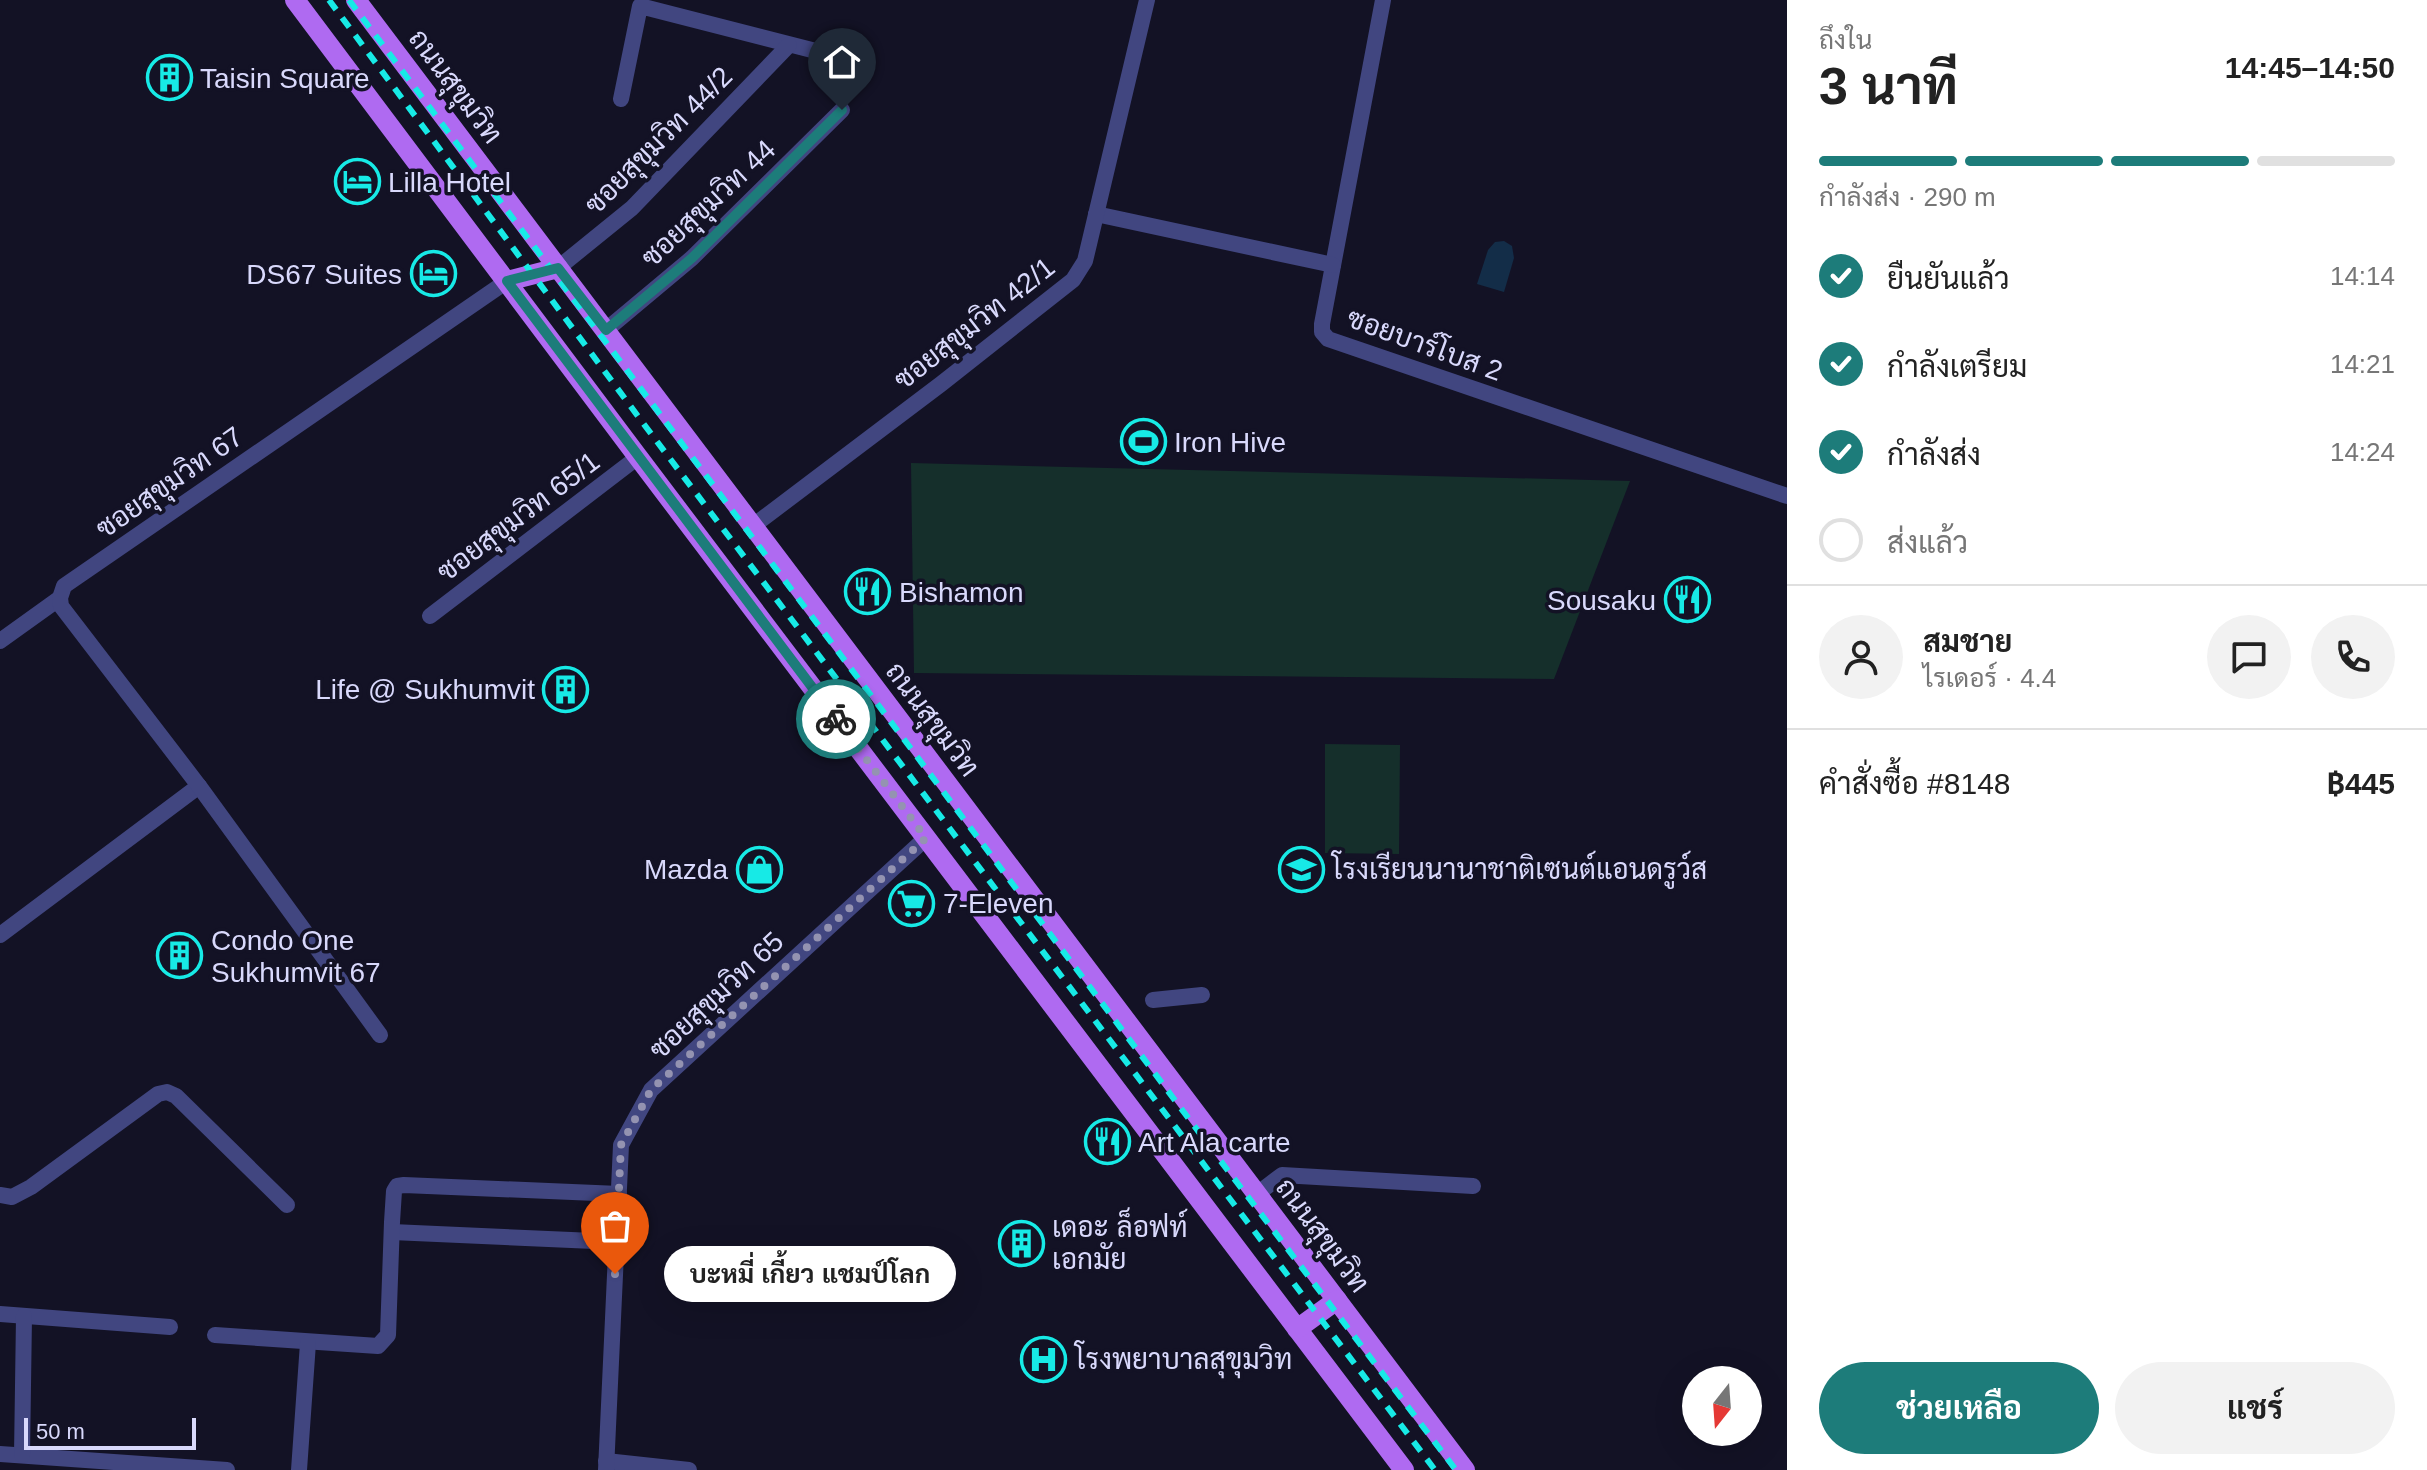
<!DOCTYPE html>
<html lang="th">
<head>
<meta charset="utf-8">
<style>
  :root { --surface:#fff; --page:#f2f2f2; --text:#222; --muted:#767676; --line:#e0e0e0; --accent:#1d7c7a }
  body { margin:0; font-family:Arial,Sarabun,sans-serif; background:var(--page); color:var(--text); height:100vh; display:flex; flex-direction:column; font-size:30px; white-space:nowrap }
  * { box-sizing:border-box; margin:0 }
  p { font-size:26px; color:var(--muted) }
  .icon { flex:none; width:44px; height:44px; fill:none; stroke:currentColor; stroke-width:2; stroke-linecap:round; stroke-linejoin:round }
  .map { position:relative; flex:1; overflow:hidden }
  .panel { display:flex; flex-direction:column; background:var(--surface); width:640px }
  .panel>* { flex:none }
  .needle { width:52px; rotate:197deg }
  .controls { position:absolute; left:1682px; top:1366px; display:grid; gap:16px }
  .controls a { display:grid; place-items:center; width:80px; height:80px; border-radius:50%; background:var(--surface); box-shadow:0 8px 32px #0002; font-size:40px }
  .scale { position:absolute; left:24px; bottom:20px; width:172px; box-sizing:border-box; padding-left:8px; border:4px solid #d9d9fc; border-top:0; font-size:22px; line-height:28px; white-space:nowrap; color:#d9d9fc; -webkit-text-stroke:6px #131225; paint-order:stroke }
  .pin { position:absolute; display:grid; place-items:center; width:68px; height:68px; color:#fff; margin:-82px -34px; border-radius:50% 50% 50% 0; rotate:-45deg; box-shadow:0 0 8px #0007 }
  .pin .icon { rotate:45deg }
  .courier { position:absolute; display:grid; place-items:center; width:80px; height:80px; margin:-40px; border:6px solid #1d7c7a; border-radius:50%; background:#fff; color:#222; box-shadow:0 2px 10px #0007 }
  .bubble { position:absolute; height:56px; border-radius:28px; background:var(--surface); box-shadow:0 8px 32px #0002; font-size:26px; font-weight:700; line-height:56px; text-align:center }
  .summary em { font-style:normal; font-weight:700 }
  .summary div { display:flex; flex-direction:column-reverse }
  .summary { display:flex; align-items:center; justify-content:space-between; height:136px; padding:0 32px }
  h1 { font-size:52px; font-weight:700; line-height:60px }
  .bar { display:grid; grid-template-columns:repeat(4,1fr); gap:12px 8px; align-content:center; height:96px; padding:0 32px }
  .bar i { height:10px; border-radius:6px; background:var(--line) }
  .bar .selected { background:var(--accent) }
  .bar p { grid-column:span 4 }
  .line { display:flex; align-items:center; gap:20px; padding:0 32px; border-top:2px solid var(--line) }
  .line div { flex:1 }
  .round { display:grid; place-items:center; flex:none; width:84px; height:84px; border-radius:42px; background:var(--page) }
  ol { padding:0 32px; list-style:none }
  li { display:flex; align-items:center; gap:24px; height:88px }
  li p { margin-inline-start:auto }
  li .icon { padding:8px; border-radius:50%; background:var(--accent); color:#fff; stroke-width:4 }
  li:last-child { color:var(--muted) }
  li i { width:44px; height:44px; border:4px solid var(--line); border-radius:50% }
  .cta { display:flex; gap:16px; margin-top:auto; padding:16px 32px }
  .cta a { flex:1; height:92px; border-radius:48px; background:var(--accent); color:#fff; font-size:32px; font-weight:700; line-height:92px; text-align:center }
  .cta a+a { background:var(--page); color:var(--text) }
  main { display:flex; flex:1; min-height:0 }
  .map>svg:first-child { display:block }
  .green { fill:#152f2b }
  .water { fill:#132d48 }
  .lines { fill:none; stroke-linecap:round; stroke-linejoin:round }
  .minor { stroke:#414680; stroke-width:16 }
  .primary { stroke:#af6af1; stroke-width:20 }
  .rail { stroke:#17eae6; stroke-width:6; stroke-dasharray:12 10; stroke-linecap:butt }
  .done { stroke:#9493b1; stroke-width:8; stroke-dasharray:0 14.4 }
  .route { stroke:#1d7c7a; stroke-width:10 }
  .labels { text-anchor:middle; stroke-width:7; stroke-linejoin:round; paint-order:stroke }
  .poi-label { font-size:28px; fill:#d9d9fc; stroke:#131225; text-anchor:start }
  .street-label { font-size:28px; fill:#d9d9fc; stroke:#131225 }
</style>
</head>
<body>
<main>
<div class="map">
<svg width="1787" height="1470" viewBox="0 0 1787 1470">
  <rect width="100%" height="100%" fill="#131225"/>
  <g class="green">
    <polygon points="911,463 1630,481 1554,679 914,673"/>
    <polygon points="1325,744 1400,745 1399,854 1325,853"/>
  </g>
  <polygon class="water" points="1504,241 1512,246 1514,258 1504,292 1477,284 1488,250 1495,242"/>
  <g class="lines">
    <g class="minor">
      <polyline points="1383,0 1322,324 1322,332 1328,339 1787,496"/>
      <polyline points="621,99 640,6 851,60"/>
      <polyline points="1096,214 1333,265"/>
      <polyline points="558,268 632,208 789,45"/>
      <polyline points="606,330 692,258 842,110"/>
      <polyline points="753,526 941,384 1073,280 1085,261 1147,0"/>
      <polyline points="430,616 638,457"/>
      <polyline points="0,641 60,598"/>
      <polyline points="0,935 199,786"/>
      <polyline points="1153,1000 1202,995"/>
      <polyline points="380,1035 199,786 61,606 60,598 64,586 507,281"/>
      <polyline points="1257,1194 1282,1175 1473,1186"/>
      <polyline points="0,1195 12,1197 31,1187 158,1094 167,1092 176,1096 287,1205"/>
      <polyline points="392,1232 617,1242"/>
      <polyline points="0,1314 170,1327"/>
      <polyline points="215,1335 378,1346 388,1335 392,1222 394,1191 397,1186 404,1185 619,1194"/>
      <polyline points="0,1454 227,1470"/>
      <polyline points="22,1455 24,1316"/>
      <polyline points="606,1461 689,1470"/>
      <polyline points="299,1470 308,1343"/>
      <polyline points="606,1470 621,1145 651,1090 926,838"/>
    </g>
    <g class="primary">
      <polyline points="295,0 638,457 1404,1470"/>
      <polyline points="356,0 1465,1470"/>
      <polyline points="507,281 558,268"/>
      <polyline points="1297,1329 1337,1300"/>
    </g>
    <g class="rail">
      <polyline points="329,0 646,427 1435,1470"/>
      <polyline points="349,0 1213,1151 1456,1470"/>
    </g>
  </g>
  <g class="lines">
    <polyline class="done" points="615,1274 621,1145 651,1090 926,838 836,719"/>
    <polyline class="route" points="836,719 507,281 558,268 606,330 692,258 842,110"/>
  </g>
  <defs>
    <symbol id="building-ring" viewBox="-11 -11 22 22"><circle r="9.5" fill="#131225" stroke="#17eae6" stroke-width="1.5"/><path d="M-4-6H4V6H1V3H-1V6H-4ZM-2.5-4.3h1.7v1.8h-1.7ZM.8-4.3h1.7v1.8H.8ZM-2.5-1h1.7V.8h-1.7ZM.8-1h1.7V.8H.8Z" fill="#17eae6"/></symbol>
    <symbol id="hotel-ring" viewBox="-11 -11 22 22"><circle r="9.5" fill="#131225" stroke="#17eae6" stroke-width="1.5"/><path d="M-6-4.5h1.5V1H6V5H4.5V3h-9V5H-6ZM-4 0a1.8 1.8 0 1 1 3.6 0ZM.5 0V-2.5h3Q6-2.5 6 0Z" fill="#17eae6"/></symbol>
    <symbol id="stadium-ring" viewBox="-11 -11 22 22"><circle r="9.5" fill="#131225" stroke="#17eae6" stroke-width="1.5"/><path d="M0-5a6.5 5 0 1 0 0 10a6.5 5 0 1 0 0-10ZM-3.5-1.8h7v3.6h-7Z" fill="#17eae6"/></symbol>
    <symbol id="restaurant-ring" viewBox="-11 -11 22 22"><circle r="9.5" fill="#131225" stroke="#17eae6" stroke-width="1.5"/><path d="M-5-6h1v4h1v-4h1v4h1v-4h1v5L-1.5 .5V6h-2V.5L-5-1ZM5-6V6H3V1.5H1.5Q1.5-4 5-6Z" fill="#17eae6"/></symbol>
    <symbol id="shop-ring" viewBox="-11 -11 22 22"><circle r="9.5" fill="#131225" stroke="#17eae6" stroke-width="1.5"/><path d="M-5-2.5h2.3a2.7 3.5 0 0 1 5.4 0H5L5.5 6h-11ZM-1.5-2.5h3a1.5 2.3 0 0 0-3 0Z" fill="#17eae6"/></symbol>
    <symbol id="school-ring" viewBox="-11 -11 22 22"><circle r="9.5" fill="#131225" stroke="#17eae6" stroke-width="1.5"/><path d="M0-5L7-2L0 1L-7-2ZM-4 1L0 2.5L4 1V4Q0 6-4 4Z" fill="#17eae6"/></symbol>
    <symbol id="supermarket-ring" viewBox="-11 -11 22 22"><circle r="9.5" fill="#131225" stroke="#17eae6" stroke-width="1.5"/><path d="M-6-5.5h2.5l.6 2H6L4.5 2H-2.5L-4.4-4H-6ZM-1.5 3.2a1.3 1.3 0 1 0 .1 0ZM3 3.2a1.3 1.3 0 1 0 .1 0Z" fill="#17eae6"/></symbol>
    <symbol id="hospital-ring" viewBox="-11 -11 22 22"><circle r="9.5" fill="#131225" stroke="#17eae6" stroke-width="1.5"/><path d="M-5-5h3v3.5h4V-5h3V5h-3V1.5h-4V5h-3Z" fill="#17eae6"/></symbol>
  </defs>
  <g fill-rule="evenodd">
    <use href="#building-ring" x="144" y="52" width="51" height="51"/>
    <use href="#hotel-ring" x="332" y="156" width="51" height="51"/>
    <use href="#hotel-ring" x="408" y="248" width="51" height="51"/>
    <use href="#stadium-ring" x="1118" y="416" width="51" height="51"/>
    <use href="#restaurant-ring" x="842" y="566" width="51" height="51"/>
    <use href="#restaurant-ring" x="1662" y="574" width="51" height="51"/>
    <use href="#building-ring" x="540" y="664" width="51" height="51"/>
    <use href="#shop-ring" x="734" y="844" width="51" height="51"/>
    <use href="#school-ring" x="1276" y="844" width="51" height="51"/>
    <use href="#supermarket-ring" x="886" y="878" width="51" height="51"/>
    <use href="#building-ring" x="154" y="930" width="51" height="51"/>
    <use href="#restaurant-ring" x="1082" y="1116" width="51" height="51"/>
    <use href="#building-ring" x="996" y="1218" width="51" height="51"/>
    <use href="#hospital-ring" x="1018" y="1334" width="51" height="51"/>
  </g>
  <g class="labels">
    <g class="poi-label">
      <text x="200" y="88">Taisin Square</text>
      <text x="388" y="192">Lilla Hotel</text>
      <text x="402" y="284" text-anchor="end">DS67 Suites</text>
      <text x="1174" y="452">Iron Hive</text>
      <text x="899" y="602">Bishamon</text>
      <text x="1656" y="610" text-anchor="end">Sousaku</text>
      <text x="535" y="699" text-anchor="end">Life @ Sukhumvit</text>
      <text x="728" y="879" text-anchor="end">Mazda</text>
      <text x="1332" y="879">โรงเรียนนานาชาติเซนต์แอนดรูว์ส</text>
      <text x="943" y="913">7-Eleven</text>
      <text x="211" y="950">Condo One<tspan x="211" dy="32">Sukhumvit 67</tspan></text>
      <text x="1138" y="1152">Art Ala carte</text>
      <text x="1052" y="1237">เดอะ ล็อฟท์<tspan x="1052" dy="32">เอกมัย</tspan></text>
      <text x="1075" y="1369">โรงพยาบาลสุขุมวิท</text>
    </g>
    <g class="street-label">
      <text transform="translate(456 86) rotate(53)" y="10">ถนนสุขุมวิท</text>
      <text transform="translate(658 140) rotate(-45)" y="10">ซอยสุขุมวิท 44/2</text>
      <text transform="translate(708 203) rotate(-43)" y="10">ซอยสุขุมวิท 44</text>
      <text transform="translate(974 323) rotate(-38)" y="10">ซอยสุขุมวิท 42/1</text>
      <text transform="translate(1425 344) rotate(20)" y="10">ซอยบาร์โบส 2</text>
      <text transform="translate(169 482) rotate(-35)" y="10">ซอยสุขุมวิท 67</text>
      <text transform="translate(518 516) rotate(-37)" y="10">ซอยสุขุมวิท 65/1</text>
      <text transform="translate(933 719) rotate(53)" y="10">ถนนสุขุมวิท</text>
      <text transform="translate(716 995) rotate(-43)" y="10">ซอยสุขุมวิท 65</text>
      <text transform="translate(1323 1235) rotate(53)" y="10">ถนนสุขุมวิท</text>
    </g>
  </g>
</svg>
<div class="controls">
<a><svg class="needle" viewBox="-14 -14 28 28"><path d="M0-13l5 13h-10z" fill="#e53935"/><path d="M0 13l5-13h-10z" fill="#767676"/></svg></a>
</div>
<div class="scale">50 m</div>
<div class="pin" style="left:615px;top:1274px;background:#ea580c"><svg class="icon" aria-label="bag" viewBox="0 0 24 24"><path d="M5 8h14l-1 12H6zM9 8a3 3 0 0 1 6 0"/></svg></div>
<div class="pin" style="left:842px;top:110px;background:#1f2937"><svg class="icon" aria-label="home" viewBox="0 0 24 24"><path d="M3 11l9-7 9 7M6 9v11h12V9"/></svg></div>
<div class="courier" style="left:836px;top:719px"><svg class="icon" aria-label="bike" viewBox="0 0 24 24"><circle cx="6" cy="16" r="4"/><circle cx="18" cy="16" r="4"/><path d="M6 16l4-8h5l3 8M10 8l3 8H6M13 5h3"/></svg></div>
<div class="bubble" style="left:664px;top:1246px;width:292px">บะหมี่ เกี้ยว แชมป์โลก</div>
</div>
<section class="panel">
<div class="summary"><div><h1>3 นาที</h1><p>ถึงใน</p></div><em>14:45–14:50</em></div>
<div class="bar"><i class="selected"></i><i class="selected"></i><i class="selected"></i><i></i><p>กำลังส่ง · 290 m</p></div>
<ol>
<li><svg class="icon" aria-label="check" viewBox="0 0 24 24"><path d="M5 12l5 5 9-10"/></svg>ยืนยันแล้ว<p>14:14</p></li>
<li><svg class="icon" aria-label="check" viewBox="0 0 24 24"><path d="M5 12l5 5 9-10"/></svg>กำลังเตรียม<p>14:21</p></li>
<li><svg class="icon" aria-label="check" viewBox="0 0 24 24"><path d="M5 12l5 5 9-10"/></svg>กำลังส่ง<p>14:24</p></li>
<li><i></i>ส่งแล้ว</li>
</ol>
<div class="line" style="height:144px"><a class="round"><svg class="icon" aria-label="person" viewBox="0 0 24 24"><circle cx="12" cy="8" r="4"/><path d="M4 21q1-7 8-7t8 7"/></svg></a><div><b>สมชาย</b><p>ไรเดอร์ · 4.4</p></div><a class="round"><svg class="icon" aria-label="chat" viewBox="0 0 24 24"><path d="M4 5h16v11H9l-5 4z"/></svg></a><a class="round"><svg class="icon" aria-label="phone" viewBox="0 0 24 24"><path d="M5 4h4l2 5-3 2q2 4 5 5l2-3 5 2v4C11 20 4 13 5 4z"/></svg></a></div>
<div class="line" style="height:104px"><div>คำสั่งซื้อ #8148</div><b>฿445</b></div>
<div class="cta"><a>ช่วยเหลือ</a><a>แชร์</a></div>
</section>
</main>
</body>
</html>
